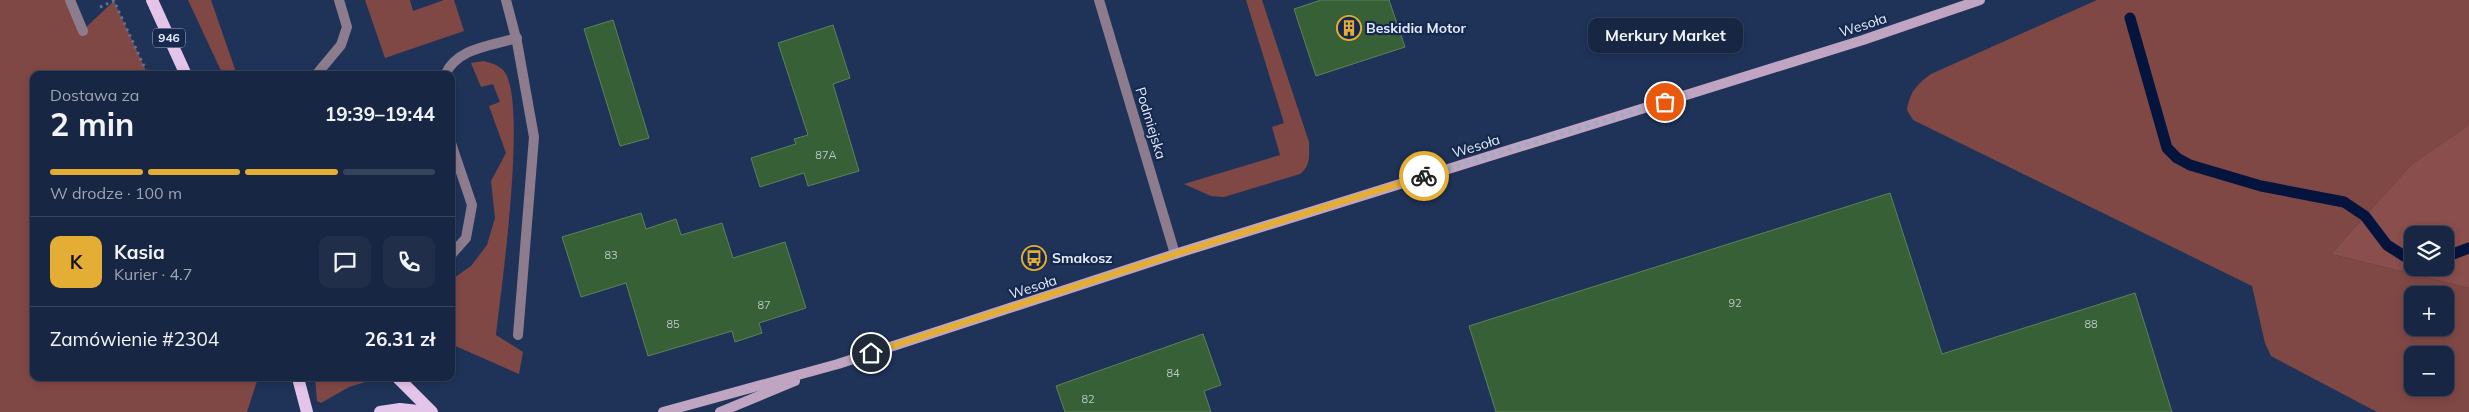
<!DOCTYPE html>
<html lang="pl">
<head>
<meta charset="utf-8">
<style>
  :root { --surface:#172643; --page:#202e4a; --text:#f1f3f6; --muted:#9ea5b2; --line:#36435c; --accent:#e4ae35 }
  body { margin:0; font-family:Mulish,sans-serif; background:var(--page); color:var(--text); height:100vh; display:flex; flex-direction:column; font-size:19px; white-space:nowrap }
  * { box-sizing:border-box; margin:0 }
  p { font-size:16px; color:var(--muted) }
  .icon { flex:none; width:28px; height:28px; fill:none; stroke:currentColor; stroke-width:2; stroke-linecap:round; stroke-linejoin:round }
  .map { position:relative; flex:1; overflow:hidden }
  .details { position:absolute; left:30px; top:71px; width:425px; height:310px; display:flex; flex-direction:column; background:var(--surface); border-radius:10px; box-shadow:0 2px 8px #0003,0 0 0 1px var(--line) }
  .details>* { flex:none }
  .tools { position:absolute; left:2404px; top:226px; display:grid; gap:10px }
  .tools a { display:grid; place-items:center; width:50px; height:50px; border-radius:10px; background:var(--surface); box-shadow:0 2px 8px #0003,0 0 0 1px var(--line); font-size:25px }
  .pin { position:absolute; display:grid; place-items:center; width:42px; height:42px; color:#fff; margin:-21px; border:2px solid #fff; border-radius:50%; box-shadow:0 1px 5px #0007 }
  .courier { position:absolute; display:grid; place-items:center; width:50px; height:50px; margin:-25px; border:4px solid #e4ae35; border-radius:50%; background:#fff; color:#222; box-shadow:0 1px 6px #0007 }
  .bubble { position:absolute; height:35px; border-radius:10px; background:var(--surface); box-shadow:0 2px 8px #0003,0 0 0 1px var(--line); font-size:16px; font-weight:700; line-height:35px; text-align:center }
  .overview em { font-style:normal; font-weight:700 }
  .overview div { display:flex; flex-direction:column-reverse }
  .overview { display:flex; align-items:center; justify-content:space-between; height:85px; padding:0 20px }
  h1 { font-size:32px; font-weight:700; line-height:38px }
  .bar { display:grid; grid-template-columns:repeat(4,1fr); gap:8px 5px; align-content:center; height:60px; padding:0 20px }
  .bar i { height:6px; border-radius:4px; background:var(--line) }
  .bar .selected { background:var(--accent) }
  .bar p { grid-column:span 4 }
  .line { display:flex; align-items:center; gap:12px; padding:0 20px; border-top:1px solid var(--line) }
  .line div { flex:1 }
  .round { display:grid; place-items:center; flex:none; width:52px; height:52px; border-radius:10px; background:var(--page) }
  .map>svg:first-child { display:block }
  .green { fill:#804845; fill-rule:evenodd }
  .forest { fill:#8a4e4c; fill-rule:evenodd }
  .lines { fill:none; stroke-linecap:round; stroke-linejoin:round }
  .stream { stroke:#04143d; stroke-width:11 }
  .building { fill:#386036; stroke:#5c825a }
  .path { stroke:#627290; stroke-width:3; stroke-dasharray:2.5 4; stroke-linecap:butt }
  .lane { stroke:#8d7c8e; stroke-width:10 }
  .street { stroke:#8d7c8e; stroke-width:10 }
  .secondary { stroke:#bfa5c2; stroke-width:10 }
  .primary { stroke:#e5c4e9; stroke-width:12 }
  .done { stroke:#9eabc2; stroke-width:5; stroke-dasharray:0 9 }
  .route { stroke:#e4ae35; stroke-width:6 }
  .labels { text-anchor:middle; stroke-width:4.5; stroke-linejoin:round; paint-order:stroke }
  .number-label { font-size:11px; fill:#b8c8c9 }
  .shield { fill:#16284e; stroke:#a6b0c6; stroke-width:1 }
  .shield-label { font-size:12px; font-weight:bold; fill:#e3ebfa }
  .street-label { font-size:14px; fill:#e3ebfa; stroke:#16284e }
  .poi-label { font-size:14px; font-weight:bold; fill:#e3ebfa; stroke:#16284e; text-anchor:start }
</style>
</head>
<body>
<div class="map">
<svg width="2469" height="412" viewBox="0 0 2469 412">
  <rect width="100%" height="100%" fill="#1f3359"/>
  <g class="green">
    <polygon points="0,0 70,0 83,30 114,1 148,75 34,75 34,378 258,378 247,412 0,412"/>
    <polygon points="188,0 211,0 237,75 223,75"/>
    <polygon points="365,0 410,0 413,11 444,0 454,0 464,31 385,58"/>
    <path d="M1246 0H1262L1309 142C1309 155 1311 166 1300 174L1224 197 1211 196 1184 184 1280 155 1272 127 1284 123Z"/>
    <path d="M2097 0H2469V125L2412 164 2331 254 2469 288V412H2377L2271 356 2265 343 2252 286 1913 120 1907 110C1910 92 1916 85 1931 74ZM2412 295H2445V328H2412ZM2412 355H2445V388H2412Z"/>
    <path d="M484 61C491 63 499 65 504 71 528 101 501 290 496 335L523 352 519 374 451 344V280L471 266 487 245 495 218 491 181 506 153 489 106 500 102 493 84 481 87 471 63Z"/>
    <polygon points="315,378 379,378 349,387 321,403 317,401"/>
  </g>
  <path class="forest" d="M2469 125V288L2331 254 2412 164ZM2412 235H2445V268H2412Z"/>
  <g class="lines">
    <g class="stream">
      <polyline points="2130,18 2167,148 2177,158 2190,165 2261,186 2344,202 2365,216 2387,245 2412,261"/>
      <polyline points="2445,257 2469,248"/>
    </g>
  </g>
  <g class="building">
    <polygon points="1321,0 1389,0 1405,47 1316,76 1294,9"/>
    <polygon points="613,20 649,138 620,146 584,29"/>
    <polygon points="833,25 850,78 833,84 859,171 808,186 804,173 760,187 751,158 796,144 794,139 808,135 778,43"/>
    <polygon points="1890,193 1942,354 2135,293 2172,412 1496,412 1469,326"/>
    <polygon points="641,213 646,229 676,219 681,235 722,223 733,258 785,242 806,308 759,323 762,333 735,342 732,331 648,356 626,283 581,297 562,237"/>
    <polygon points="1203,334 1221,385 1204,391 1211,412 1065,412 1056,386"/>
  </g>
  <g class="lines">
    <polyline class="path" points="100,7 114,1 148,75"/>
    <g class="lane">
      <polyline points="70,0 83,31"/>
      <polyline points="316,75 341,45 347,27 339,0"/>
      <path d="M445 75C457 48 490 46 517 38"/>
      <polyline points="451,143 472,205 466,238 451,255"/>
    </g>
    <g class="street">
      <polyline points="506,0 517,42 534,137 518,335"/>
      <polyline points="1099,0 1175,254"/>
    </g>
    <g class="secondary">
      <polyline points="663,412 838,364 1175,254 1863,40 1980,0"/>
      <polyline points="720,412 795,381"/>
    </g>
    <g class="primary">
      <polyline points="152,0 186,75"/>
      <polyline points="298,378 307,412"/>
      <polyline points="398,378 432,412"/>
      <polyline points="380,412 400,409 427,412"/>
    </g>
  </g>
  <g class="lines">
    <polyline class="done" points="1424,176 1665,102"/>
    <polyline class="route" points="871,353 1175,254 1424,176"/>
  </g>
  <defs>
    <symbol id="building-ring" viewBox="-11 -11 22 22"><circle r="9.5" fill="#16284e" stroke="#e4ae35" stroke-width="1.5"/><path d="M-4-6H4V6H1V3H-1V6H-4ZM-2.5-4.3h1.7v1.8h-1.7ZM.8-4.3h1.7v1.8H.8ZM-2.5-1h1.7V.8h-1.7ZM.8-1h1.7V.8H.8Z" fill="#e4ae35"/></symbol>
    <symbol id="bus-ring" viewBox="-11 -11 22 22"><circle r="9.5" fill="#16284e" stroke="#e4ae35" stroke-width="1.5"/><path d="M-5-6H5V4H4V6H2V4H-2V6H-4V4H-5ZM-3.5-4V0h7V-4ZM-3.5 1.2v1.5H-2V1.2ZM2 1.2v1.5H3.5V1.2Z" fill="#e4ae35"/></symbol>
  </defs>
  <g fill-rule="evenodd">
    <use href="#building-ring" x="1335" y="14" width="28" height="28"/>
    <use href="#bus-ring" x="1020" y="244" width="28" height="28"/>
  </g>
  <g class="labels">
    <g class="number-label">
      <text x="826" y="159">87A</text>
      <text x="611" y="259">83</text>
      <text x="1735" y="307">92</text>
      <text x="764" y="309">87</text>
      <text x="673" y="328">85</text>
      <text x="2091" y="328">88</text>
      <text x="1173" y="377">84</text>
      <text x="1088" y="403">82</text>
    </g>
    <rect class="shield" x="153" y="28.5" width="32" height="19" rx="4"/>
    <g class="shield-label">
      <text x="169" y="42">946</text>
    </g>
    <g class="street-label">
      <text transform="translate(1863 25) rotate(-18)" y="5">Wesoła</text>
      <text transform="translate(1151 123) rotate(73)" y="5">Podmiejska</text>
      <text transform="translate(1476 146) rotate(-17)" y="5">Wesoła</text>
      <text transform="translate(1033 287) rotate(-18)" y="5">Wesoła</text>
    </g>
    <g class="poi-label">
      <text x="1366" y="33">Beskidia Motor</text>
      <text x="1052" y="263">Smakosz</text>
    </g>
  </g>
</svg>
<div class="tools">
<a><svg class="icon" aria-label="layers" viewBox="0 0 24 24"><path d="M12 4l9 5-9 5-9-5zM3 14l9 5 9-5"/></svg></a>
<a>+</a>
<a>−</a>
</div>
<div class="pin" style="left:1665px;top:102px;background:#ea580c"><svg class="icon" aria-label="bag" viewBox="0 0 24 24"><path d="M5 8h14l-1 12H6zM9 8a3 3 0 0 1 6 0"/></svg></div>
<div class="pin" style="left:871px;top:353px;background:#1f2937"><svg class="icon" aria-label="home" viewBox="0 0 24 24"><path d="M3 11l9-7 9 7M6 9v11h12V9"/></svg></div>
<div class="courier" style="left:1424px;top:176px"><svg class="icon" aria-label="bike" viewBox="0 0 24 24"><circle cx="6" cy="16" r="4"/><circle cx="18" cy="16" r="4"/><path d="M6 16l4-8h5l3 8M10 8l3 8H6M13 5h3"/></svg></div>
<div class="bubble" style="left:1588px;top:18px;width:155px">Merkury Market</div>
<section class="details">
<div class="overview"><div><h1>2 min</h1><p>Dostawa za</p></div><em>19:39–19:44</em></div>
<div class="bar"><i class="selected"></i><i class="selected"></i><i class="selected"></i><i></i><p>W drodze · 100 m</p></div>
<div class="line" style="height:90px"><b class="round" style="background:var(--accent);color:#111">K</b><div><b>Kasia</b><p>Kurier · 4.7</p></div><a class="round"><svg class="icon" aria-label="chat" viewBox="0 0 24 24"><path d="M4 5h16v11H9l-5 4z"/></svg></a><a class="round"><svg class="icon" aria-label="phone" viewBox="0 0 24 24"><path d="M5 4h4l2 5-3 2q2 4 5 5l2-3 5 2v4C11 20 4 13 5 4z"/></svg></a></div>
<div class="line" style="height:65px"><div>Zamówienie #2304</div><b>26.31 zł</b></div>
</section>
</div>
</body>
</html>
